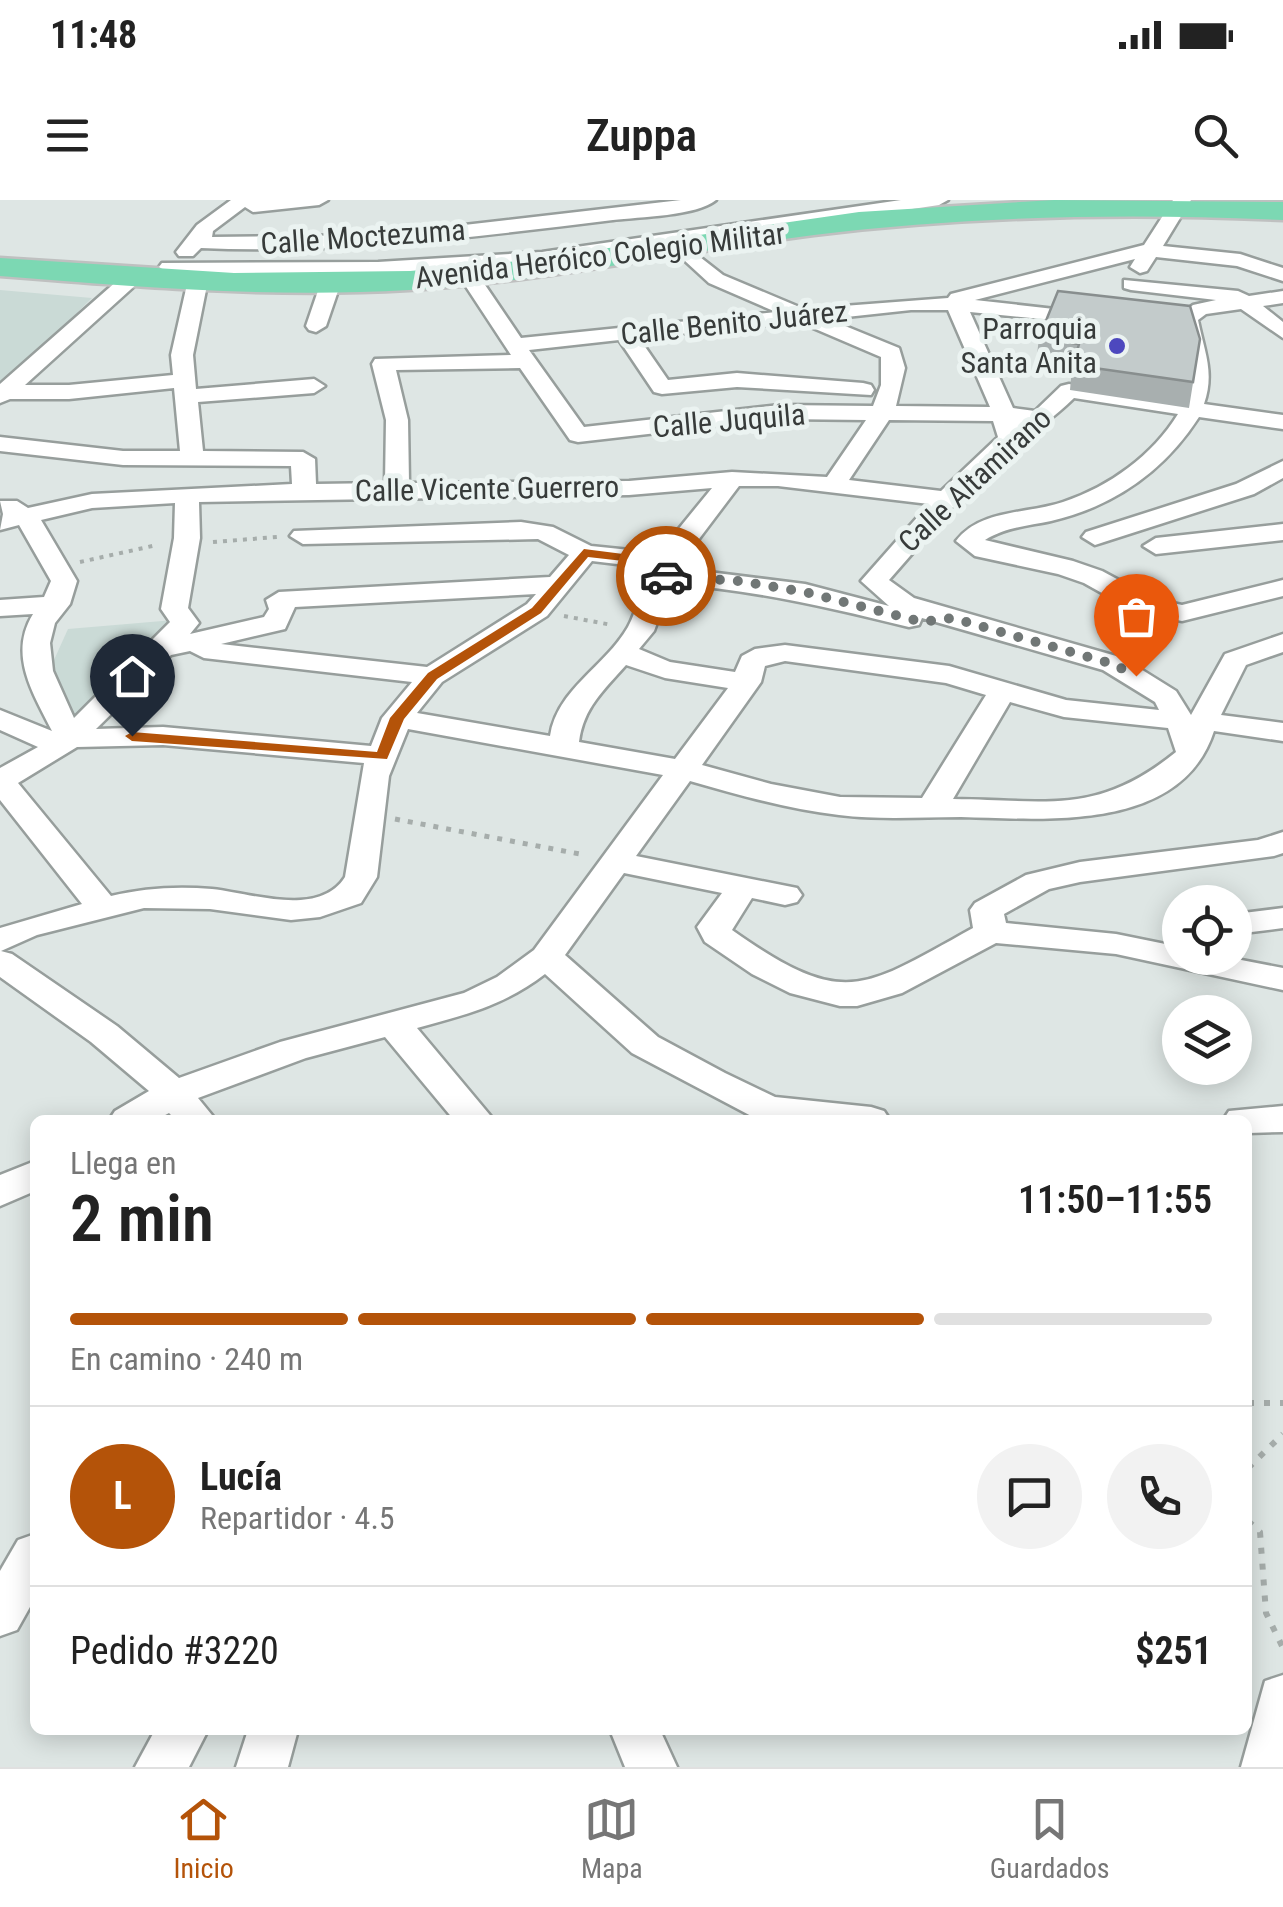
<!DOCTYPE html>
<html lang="es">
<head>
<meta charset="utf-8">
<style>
  :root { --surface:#fff; --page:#f2f2f2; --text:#222; --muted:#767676; --line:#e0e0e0; --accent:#b45309 }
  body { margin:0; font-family:"Roboto Condensed",sans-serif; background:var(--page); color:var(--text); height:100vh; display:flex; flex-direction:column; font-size:38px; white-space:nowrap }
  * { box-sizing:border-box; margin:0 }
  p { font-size:32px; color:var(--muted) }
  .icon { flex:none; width:55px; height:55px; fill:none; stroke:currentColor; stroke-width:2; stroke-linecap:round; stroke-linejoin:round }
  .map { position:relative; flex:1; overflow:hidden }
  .panel { position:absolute; left:30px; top:915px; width:1222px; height:620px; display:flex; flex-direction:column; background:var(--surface); border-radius:15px; box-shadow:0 5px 25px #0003 }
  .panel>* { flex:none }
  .fabs { position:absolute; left:1162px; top:685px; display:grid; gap:20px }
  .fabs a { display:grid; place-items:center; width:90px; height:90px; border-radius:50%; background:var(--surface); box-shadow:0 5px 25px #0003; font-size:50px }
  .pin { position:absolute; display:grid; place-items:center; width:85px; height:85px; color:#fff; margin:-102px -42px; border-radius:50% 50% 50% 0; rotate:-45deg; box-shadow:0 0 10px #0007 }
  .pin .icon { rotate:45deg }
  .courier { position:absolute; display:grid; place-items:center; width:100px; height:100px; margin:-50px; border:8px solid #b45309; border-radius:50%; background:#fff; color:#222; box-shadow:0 2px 12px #0007 }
  .head em { font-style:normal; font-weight:600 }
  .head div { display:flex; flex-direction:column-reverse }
  .head { display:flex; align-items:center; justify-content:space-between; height:170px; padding:0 40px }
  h1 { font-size:65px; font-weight:600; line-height:75px }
  .bar { display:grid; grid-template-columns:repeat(4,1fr); gap:15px 10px; align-content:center; height:120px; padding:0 40px }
  .bar i { height:12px; border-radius:8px; background:var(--line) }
  .bar .on { background:var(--accent) }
  .bar p { grid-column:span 4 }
  .line { display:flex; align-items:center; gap:25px; padding:0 40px; border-top:2px solid var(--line) }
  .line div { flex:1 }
  .round { display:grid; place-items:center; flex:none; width:105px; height:105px; border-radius:52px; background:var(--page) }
  .status { display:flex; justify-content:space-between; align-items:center; height:70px; padding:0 50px; background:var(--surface); direction:ltr }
  .status svg { height:28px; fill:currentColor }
  header { display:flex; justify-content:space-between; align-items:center; height:130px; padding:0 40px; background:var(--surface); font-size:45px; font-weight:600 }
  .dock { display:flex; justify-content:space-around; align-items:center; height:140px; border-top:2px solid var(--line); background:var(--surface); font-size:28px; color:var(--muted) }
  .dock a { display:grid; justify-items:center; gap:5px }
  .dock .on { color:var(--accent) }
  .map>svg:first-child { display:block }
  .built { fill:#cadad6 }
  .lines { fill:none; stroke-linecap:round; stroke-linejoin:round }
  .minor-casing { stroke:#979e9c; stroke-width:5 }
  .primary-casing { stroke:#bfc0c0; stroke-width:5 }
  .path-far2 { stroke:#a6adab; stroke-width:4; stroke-dasharray:4 6; stroke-linecap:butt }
  .path-far1 { stroke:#a6adab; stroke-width:5; stroke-dasharray:5 8; stroke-linecap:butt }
  .path { stroke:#a6adab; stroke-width:6; stroke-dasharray:6 10; stroke-linecap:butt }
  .minor { fill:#fff; fill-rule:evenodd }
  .primary { fill:#7cd8b3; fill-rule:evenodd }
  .wall { fill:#a8afaf }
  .building { fill:#c3cbcb; stroke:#888e8e; stroke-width:2.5 }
  .route { fill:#b45309 }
  .done { stroke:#717776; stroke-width:10; stroke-dasharray:0 18 }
  .poi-dot { fill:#4d48be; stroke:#ebf3f1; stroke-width:4 }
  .labels { text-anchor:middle; stroke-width:10; stroke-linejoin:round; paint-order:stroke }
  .far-street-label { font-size:30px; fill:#373b3a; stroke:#ebf3f1 }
  .far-poi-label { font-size:30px; fill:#373b3a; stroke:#ebf3f1; text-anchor:end }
</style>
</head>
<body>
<div class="status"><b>11:48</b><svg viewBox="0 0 49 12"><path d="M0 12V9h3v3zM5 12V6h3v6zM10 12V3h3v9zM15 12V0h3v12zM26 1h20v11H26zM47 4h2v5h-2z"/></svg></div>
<header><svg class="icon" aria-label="menu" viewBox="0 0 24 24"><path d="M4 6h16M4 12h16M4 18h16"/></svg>Zuppa<svg class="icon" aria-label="search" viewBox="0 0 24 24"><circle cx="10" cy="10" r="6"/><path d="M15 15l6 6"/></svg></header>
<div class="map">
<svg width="1283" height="1567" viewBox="0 0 1283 1567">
  <rect width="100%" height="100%" fill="#dee6e4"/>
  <g class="built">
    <polygon points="0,90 92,98 0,188"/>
    <polygon points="174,420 75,528 49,471 68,429"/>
  </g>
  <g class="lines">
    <defs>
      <g id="minor">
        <path d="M231 0H328L319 5 253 12 245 7 213 31 212 37 377 35 681 0H716C697 16 639 17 613 20 475 37 340 54 201 48L193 56H179L176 52 197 25Z"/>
        <path d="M901 0H948L939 5 682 43 723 75 804 109 948 98 951 94 1144 45 1173 0H1191L1163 46 1240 54 1283 68V81L1237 66 1156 57 1147 71 1140 73 1130 67 1135 59 975 100 1099 114 1102 118 1099 122 1092 124 970 112 1013 208 1035 211 1061 186 1069 184 1183 201 1188 162 1177 118 1193 105 1216 100 1131 90 1124 88V80L1238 91 1249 96 1283 91V103L1263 106 1283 122V138L1241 109 1206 114 1198 120C1204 151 1215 172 1204 204L1283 215V229L1199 217C1164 271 1115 306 1051 321 1028 326 1006 327 985 340L1073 361 1102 371 1154 399 1182 405 1283 380V396L1182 421 1136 412 1084 383 1058 374 975 356 956 341C980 309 1028 314 1063 302 1109 287 1153 255 1178 214L1074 198C1055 217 1034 231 1013 248 967 287 929 335 889 380L914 398 1123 458 1176 491 1191 515 1225 454 1283 434V452L1246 465 1221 515 1283 523V541L1214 531C1181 633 1045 619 961 617 921 617 879 620 839 615 788 609 739 595 690 581L636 656 797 688 802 695 797 702 785 705 752 698 732 730C844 809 861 790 973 728L970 710 975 703 1026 675 1080 662 1258 640 1283 632V653L1274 656 1080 682 1049 689 1004 714 1006 723 1116 734 1180 747V758H1231L1283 768V790L1116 754 996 743 902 793 857 806H840L790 793 752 774 705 742 697 727 722 693 624 673 565 755 658 837 725 873 775 897 871 907 884 911 890 920 755 918 632 853 545 774C505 805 465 815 417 828L494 920H454L385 837 306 858 198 898 216 920H176L169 913 156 920H109L115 911 149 891 91 842 0 777V728L82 704 0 600V568L38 547 0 530V510L52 531C33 493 8 455 33 414L0 416V400L44 397 51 381 19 325 0 330 3 314 0 301H17L28 308 92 294 292 284 291 266 123 265 0 251V237L123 251H180L174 188 69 199H10L0 203V184L126 73 133 71 143 77 140 81 25 185H69L173 175 171 155 188 80 198 74 205 76 208 80 193 155 196 189 314 179 325 186 314 193 198 202 203 251 303 252 315 259 316 284 385 283 386 220 372 164 375 159 511 155 459 76 478 68 378 74 169 73 159 67 162 63 378 62 542 52ZM682 43 672 49 709 83 776 112 521 138 481 79 507 72 508 66ZM911 110H948L990 207 896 206 905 168 899 148 828 119ZM799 122 881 157V185L873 206 780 205 584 227 529 150 619 140 654 192 662 194 737 187 871 195 874 190 871 185 863 183 737 173 668 180 639 138ZM520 168 570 240 578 242 780 219 866 220 827 277 732 272 629 281 409 283 408 220 396 170ZM889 220 993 221 998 237 941 291 849 280ZM739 286H778L929 304 861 381 889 406 805 384 677 368ZM712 288 659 353 591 346 553 327 521 322 294 331 290 336 303 344 538 339 569 355 550 377 279 392 266 400 269 409 264 417 190 434 199 423 188 408 200 338 199 302 629 295ZM175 303 174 338 161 409 170 422 74 518 53 471 50 443 55 423 70 404 77 381 41 320 92 308ZM592 361 651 368C641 386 638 409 628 427 605 467 557 489 550 536L417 513 442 482 547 416ZM671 384C755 390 828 407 909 427L919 425 922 418 1103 470 1155 502 1159 510 1066 500 949 466 785 445 755 449 742 456 735 472 670 462 639 449 654 431ZM536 394 527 404 427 467 221 444 285 429 295 407ZM190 451 204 458 412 482 382 518 371 546 163 527 96 529 171 455ZM785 461 946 483 986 495 922 598 840 597 771 584 702 565 761 482 765 466ZM626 465 665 478 728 488 675 559 579 542C583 508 604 490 626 465ZM1010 502 1064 517 1168 528 1176 552C1097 616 1048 600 953 599ZM408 529 663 575 534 750 497 777 464 793 280 842 179 878 117 826 12 754 1 751 37 735 144 708 210 709 291 720 320 717 361 703 377 677 389 576ZM163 545 364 563 345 677C319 718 251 693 212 689 177 686 144 688 111 696L18 583 77 547Z"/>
        <polygon points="330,79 340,85 326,126 316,132 309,130 306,126 320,85"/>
        <polygon points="1283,261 1283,278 1254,294 1104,342 1095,345 1082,337 1086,332 1236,284"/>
        <polygon points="1283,324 1283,340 1156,354 1143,346 1156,338"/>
        <polygon points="1283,708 1283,728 1235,734 1235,714"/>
        <polygon points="1283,906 1283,932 1248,933 1248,920 1223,920 1229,911"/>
        <polygon points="35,961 35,991 0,1006 0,975"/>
        <polygon points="35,1334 35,1398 17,1430 0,1436 0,1371 18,1340"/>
        <polygon points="1283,1475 1283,1567 1241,1567 1265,1481"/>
        <polygon points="155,1530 208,1530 189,1567 135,1567"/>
        <polygon points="248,1530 298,1530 288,1567 236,1567"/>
        <polygon points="610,1530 660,1530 677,1567 625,1567"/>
      </g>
      <path id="primary" d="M1054 0 1283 2V20C1126 13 970 16 814 35 679 52 545 82 409 90 272 98 136 87 0 76V58L234 73 410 71 518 61 859 12Z"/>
    </defs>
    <use href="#minor" class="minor-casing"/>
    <use href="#primary" class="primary-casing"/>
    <g class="path-far2">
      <polyline points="213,342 277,337"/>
      <polyline points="80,362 157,345"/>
      <polyline points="564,416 612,425"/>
    </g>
    <polyline class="path-far1" points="395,619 585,655"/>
    <g class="path">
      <polyline points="1248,1203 1283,1203"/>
      <polyline points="1248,1268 1283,1234"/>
      <polyline points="1248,1321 1260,1332 1266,1413 1283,1448"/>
    </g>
    <use href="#minor" class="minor"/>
    <use href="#primary" class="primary"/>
  </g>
  <polygon class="wall" points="1039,138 1200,139 1189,208 1070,190 1072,168 1036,163"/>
  <polygon class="building" points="1058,91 1190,106 1200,139 1193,182 1073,165 1079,144 1039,138"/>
  <polygon class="route" points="584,349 670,360 667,373 672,376 656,378 659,365 588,357 541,413 437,479 404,519 387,559 132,541 125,536 132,532 377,552 390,518 428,473 532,408"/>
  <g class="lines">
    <polyline class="done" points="666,376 739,381 805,392 922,422 952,418 1113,464 1136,476"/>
  </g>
  <circle class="poi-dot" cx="1117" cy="146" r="10"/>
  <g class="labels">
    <g class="far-street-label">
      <text transform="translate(363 37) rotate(-4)" y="10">Calle Moctezuma</text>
      <text transform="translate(600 56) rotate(-7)" y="10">Avenida Heróico Colegio Militar</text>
      <text transform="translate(734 123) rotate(-6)" y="10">Calle Benito Juárez</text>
      <text transform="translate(729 221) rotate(-5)" y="10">Calle Juquila</text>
      <text transform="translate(975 280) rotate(-43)" y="10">Calle Altamirano</text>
      <text transform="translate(487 289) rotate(-1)" y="10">Calle Vicente Guerrero</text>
    </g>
    <g class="far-poi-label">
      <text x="1097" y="139">Parroquia<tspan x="1097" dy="34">Santa Anita</tspan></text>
    </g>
  </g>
</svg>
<div class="fabs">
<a><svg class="icon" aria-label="locate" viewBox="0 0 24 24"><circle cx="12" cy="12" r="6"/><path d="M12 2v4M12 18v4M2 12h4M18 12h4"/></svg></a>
<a><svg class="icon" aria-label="layers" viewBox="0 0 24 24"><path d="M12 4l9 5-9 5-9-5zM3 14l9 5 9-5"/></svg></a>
</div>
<div class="pin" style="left:1136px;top:476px;background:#ea580c"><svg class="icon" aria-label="bag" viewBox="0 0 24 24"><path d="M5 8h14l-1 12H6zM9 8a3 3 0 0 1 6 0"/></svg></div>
<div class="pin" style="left:132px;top:536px;background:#1f2937"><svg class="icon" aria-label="home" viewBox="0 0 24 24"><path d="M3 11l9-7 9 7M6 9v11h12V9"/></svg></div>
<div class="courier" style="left:666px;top:376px"><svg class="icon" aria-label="car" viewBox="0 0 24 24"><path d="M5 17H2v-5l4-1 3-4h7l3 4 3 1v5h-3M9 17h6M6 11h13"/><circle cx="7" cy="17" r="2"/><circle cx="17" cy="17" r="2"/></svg></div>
<section class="panel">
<div class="head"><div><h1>2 min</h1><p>Llega en</p></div><em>11:50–11:55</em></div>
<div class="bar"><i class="on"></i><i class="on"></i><i class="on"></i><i></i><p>En camino · 240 m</p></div>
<div class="line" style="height:180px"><b class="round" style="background:var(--accent);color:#fff">L</b><div><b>Lucía</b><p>Repartidor · 4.5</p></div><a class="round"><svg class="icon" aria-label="chat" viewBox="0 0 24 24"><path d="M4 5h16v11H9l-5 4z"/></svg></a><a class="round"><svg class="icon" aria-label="phone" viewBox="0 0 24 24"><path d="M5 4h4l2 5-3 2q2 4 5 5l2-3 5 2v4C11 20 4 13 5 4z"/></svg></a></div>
<div class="line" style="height:130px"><div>Pedido #3220</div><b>$251</b></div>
</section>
</div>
<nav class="dock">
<a class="on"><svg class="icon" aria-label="home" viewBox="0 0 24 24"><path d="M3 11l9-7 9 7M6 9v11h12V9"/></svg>Inicio</a>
<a><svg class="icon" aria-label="map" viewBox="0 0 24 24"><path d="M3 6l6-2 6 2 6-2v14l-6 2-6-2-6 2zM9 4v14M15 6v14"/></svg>Mapa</a>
<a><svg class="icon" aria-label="saved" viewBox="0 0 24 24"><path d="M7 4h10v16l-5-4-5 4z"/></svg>Guardados</a>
</nav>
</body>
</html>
